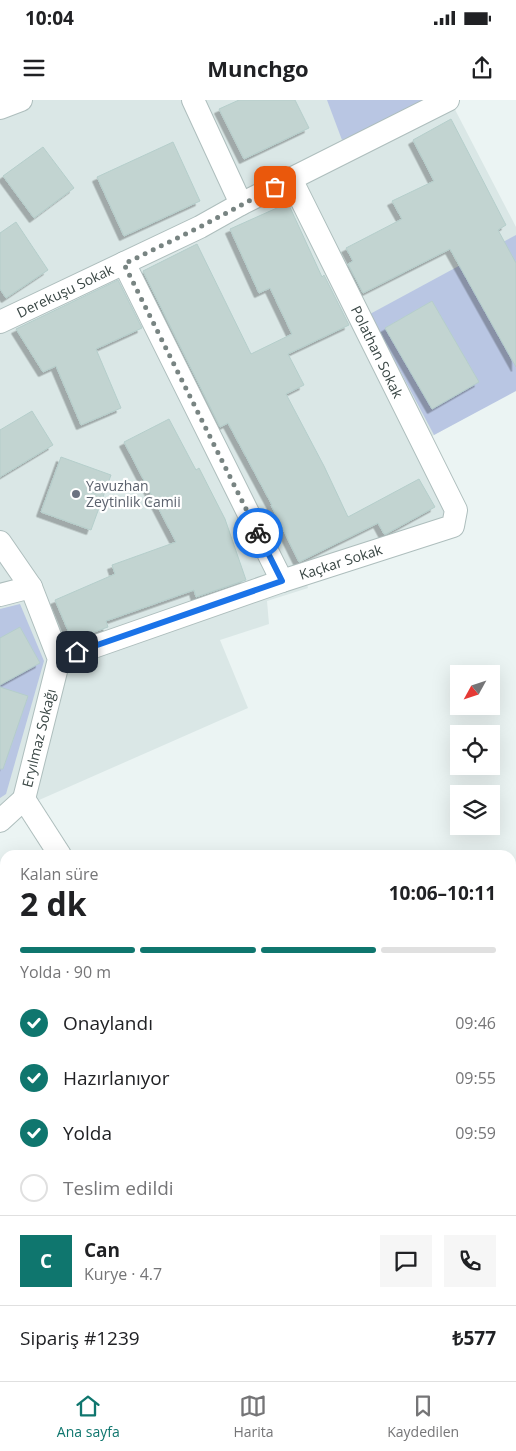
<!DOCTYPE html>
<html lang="tr">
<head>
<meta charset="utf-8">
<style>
  :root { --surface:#fff; --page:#f6f6f6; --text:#202124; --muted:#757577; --line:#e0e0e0; --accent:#0f766e }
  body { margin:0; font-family:"Open Sans",sans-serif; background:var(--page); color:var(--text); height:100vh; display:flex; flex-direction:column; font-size:19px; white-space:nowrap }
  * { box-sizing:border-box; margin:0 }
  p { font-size:16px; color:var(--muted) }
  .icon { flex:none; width:28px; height:28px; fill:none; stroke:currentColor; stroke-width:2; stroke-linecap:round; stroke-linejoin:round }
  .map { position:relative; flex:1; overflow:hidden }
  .details { position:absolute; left:0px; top:750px; width:516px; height:531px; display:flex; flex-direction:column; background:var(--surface); border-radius:15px 15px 0 0; box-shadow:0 5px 20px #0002 }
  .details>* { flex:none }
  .needle { width:32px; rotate:230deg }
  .tools { position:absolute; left:450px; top:565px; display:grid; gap:10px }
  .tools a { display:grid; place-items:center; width:50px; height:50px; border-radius:0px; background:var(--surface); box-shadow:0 5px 20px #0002; font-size:25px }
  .pin { position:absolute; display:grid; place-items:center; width:42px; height:42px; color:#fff; margin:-21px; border-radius:10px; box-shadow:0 2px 8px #0006 }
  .courier { position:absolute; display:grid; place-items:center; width:50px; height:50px; margin:-25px; border:4px solid #1a73e8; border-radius:50%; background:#fff; color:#222; box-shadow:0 1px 6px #0007 }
  .summary em { font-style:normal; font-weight:700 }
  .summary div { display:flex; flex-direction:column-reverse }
  .summary { display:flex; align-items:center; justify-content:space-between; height:85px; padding:0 20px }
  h1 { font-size:32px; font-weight:700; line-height:38px }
  .bar { display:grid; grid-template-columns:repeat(4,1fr); gap:8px 5px; align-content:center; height:60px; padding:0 20px }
  .bar i { height:6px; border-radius:4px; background:var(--line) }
  .bar .current { background:var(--accent) }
  .bar p { grid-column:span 4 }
  .line { display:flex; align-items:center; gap:12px; padding:0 20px; border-top:1px solid var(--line) }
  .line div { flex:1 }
  .round { display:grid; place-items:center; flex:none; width:52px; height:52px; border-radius:0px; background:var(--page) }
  ol { padding:0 20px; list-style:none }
  li { display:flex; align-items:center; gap:15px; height:55px }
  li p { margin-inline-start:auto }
  li .icon { padding:5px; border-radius:50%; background:var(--accent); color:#fff; stroke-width:4 }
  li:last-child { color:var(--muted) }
  li i { width:28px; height:28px; border:2px solid var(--line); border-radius:50% }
  .status { display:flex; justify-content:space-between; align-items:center; height:35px; padding:0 25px; background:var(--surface); direction:ltr }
  .status svg { height:14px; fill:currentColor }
  header { display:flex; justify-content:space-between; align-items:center; height:65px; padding:0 20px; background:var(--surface); font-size:22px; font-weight:700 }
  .menu { display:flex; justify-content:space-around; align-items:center; height:70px; border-top:1px solid var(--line); background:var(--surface); font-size:14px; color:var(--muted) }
  .menu a { display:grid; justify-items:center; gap:2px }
  .menu .current { color:var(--accent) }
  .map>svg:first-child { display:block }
  .residential { fill:#dae7e6 }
  .industrial { fill:#dce4e2 }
  .green { fill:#b9c6e3 }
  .building { fill:#c2d4d1; stroke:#b5cecb; filter:url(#shadow) }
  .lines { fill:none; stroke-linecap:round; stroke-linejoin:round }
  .minor-casing { stroke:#aebebd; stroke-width:24 }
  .minor { stroke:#fff; stroke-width:22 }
  .done { stroke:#788482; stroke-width:5; stroke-dasharray:0 9 }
  .route { stroke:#1a73e8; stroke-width:6 }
  .worship-dot { fill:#6b7280; stroke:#fff; stroke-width:2 }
  .labels { text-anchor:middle; stroke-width:4.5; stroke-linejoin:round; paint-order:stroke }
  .street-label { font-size:14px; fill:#3a4745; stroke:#fff }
  .worship-label { font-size:14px; fill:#5b616d; stroke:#fff; text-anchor:start }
</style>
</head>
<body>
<div class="status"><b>10:04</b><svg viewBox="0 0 49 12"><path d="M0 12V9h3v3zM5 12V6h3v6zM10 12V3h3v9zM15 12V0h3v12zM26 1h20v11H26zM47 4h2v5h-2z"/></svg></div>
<header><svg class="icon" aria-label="menu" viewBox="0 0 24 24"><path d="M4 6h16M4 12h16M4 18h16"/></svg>Munchgo<svg class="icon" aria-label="share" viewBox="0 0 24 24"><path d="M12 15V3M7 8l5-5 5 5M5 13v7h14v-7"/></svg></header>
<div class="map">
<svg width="516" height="1281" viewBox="0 0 516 1281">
  <defs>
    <filter id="shadow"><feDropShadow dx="-4.5" dy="4.5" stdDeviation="0" flood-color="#0004"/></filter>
  </defs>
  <rect width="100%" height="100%" fill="#ebf4f3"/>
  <g class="residential">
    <polygon points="0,0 450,0 516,127 516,290 414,346 448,410 436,425 303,468 308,488 267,501 269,524 220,540 248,608 30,704 0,728"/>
    <polygon points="5,1105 5,1276 238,1276 242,1281 0,1281 0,1108"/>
  </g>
  <polygon class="industrial" points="516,1125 516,1281 401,1281 405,1276 511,1276 511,1131"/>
  <g class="green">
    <polygon points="327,0 430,0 342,40"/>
    <polygon points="516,135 516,291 434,335 370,214"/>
    <polygon points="20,504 44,561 6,694 0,698 0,509"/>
    <polygon points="5,1127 5,1232 0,1235 0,1130"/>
  </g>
  <g class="building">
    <polygon points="239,0 295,0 309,28 244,59 219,9"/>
    <polygon points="451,19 506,125 498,130 516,163 516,267 450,149 363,193 348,164 353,161 346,148 402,119 392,101 434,81 413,40"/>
    <polygon points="173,42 200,101 124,136 97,77"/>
    <polygon points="43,47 74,88 34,118 3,76"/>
    <polygon points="288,103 322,177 324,175 349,225 288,254 304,285 286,294 324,366 348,417 419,379 435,407 386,434 384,434 378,423 299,462 271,405 272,405 228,323 220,327 143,171 197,144 251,254 292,234 270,188 259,193 230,129"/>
    <polygon points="16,122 48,170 6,198 0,189 0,133"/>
    <polygon points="118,180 142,228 96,249 121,308 81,325 56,266 43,272 16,229"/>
    <polygon points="432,201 479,282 432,309 385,228"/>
    <polygon points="32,311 53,345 0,377 0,330"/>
    <polygon points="169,319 196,370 199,368 225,419 246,480 196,497 194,490 106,521 108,527 72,540 55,500 115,474 112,465 176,442 124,342"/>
    <polygon points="61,357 111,375 91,430 41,412"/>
    <polygon points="20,527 40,563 0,585 0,538"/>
    <polygon points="0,587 28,596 3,669 0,669"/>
  </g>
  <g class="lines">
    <defs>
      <g id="minor">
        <polyline points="193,0 241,104"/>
        <polyline points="0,8 21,0"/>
        <polyline points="124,163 282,481"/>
        <path id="s1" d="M0 222 200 127 241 104 448 0"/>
        <polyline points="0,442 31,487 59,559 24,699"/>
        <polyline points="0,495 31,487"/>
        <path id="s2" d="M59 559 282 481 453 426 456 410 291 79"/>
        <polyline points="24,699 60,755"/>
        <polyline points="0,721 24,699"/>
        <polyline points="511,1101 516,1094"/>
        <polyline points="0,1124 5,1120"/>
        <polyline points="227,1276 230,1281"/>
        <polyline points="387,1281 390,1276"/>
        <polyline points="511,1281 516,1278"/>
      </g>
    </defs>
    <use href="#minor" class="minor-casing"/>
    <use href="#minor" class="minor"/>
  </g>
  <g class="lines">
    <polyline class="done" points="258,433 124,164 200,127 275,87"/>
    <polyline class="route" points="77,552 282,481 258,433"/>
  </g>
  <circle class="worship-dot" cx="76" cy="394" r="5"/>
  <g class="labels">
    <g class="street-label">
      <text dy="5" stroke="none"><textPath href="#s1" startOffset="72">Derekuşu Sokak</textPath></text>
      <text transform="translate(377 252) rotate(64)" y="5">Polathan Sokak</text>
      <text dy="5" stroke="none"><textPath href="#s2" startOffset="298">Kaçkar Sokak</textPath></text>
      <text transform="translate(39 638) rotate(-76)" y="5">Eryılmaz Sokağı</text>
    </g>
    <g class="worship-label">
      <text x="86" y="391">Yavuzhan<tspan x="86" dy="16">Zeytinlik Camii</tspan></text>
    </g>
  </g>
</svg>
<div class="tools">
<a><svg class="needle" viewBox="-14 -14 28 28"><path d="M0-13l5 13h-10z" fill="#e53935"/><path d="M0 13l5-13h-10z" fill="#757577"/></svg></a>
<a><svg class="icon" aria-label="locate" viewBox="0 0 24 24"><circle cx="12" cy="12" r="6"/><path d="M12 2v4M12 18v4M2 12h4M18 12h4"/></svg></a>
<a><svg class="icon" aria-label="layers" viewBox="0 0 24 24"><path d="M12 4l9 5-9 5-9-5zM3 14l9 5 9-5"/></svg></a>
</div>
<div class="pin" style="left:275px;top:87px;background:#ea580c"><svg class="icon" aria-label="bag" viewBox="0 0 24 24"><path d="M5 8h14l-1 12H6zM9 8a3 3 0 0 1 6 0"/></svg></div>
<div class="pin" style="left:77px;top:552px;background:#1f2937"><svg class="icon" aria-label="home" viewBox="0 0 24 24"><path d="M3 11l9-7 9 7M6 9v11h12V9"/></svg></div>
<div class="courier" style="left:258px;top:433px"><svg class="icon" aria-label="bike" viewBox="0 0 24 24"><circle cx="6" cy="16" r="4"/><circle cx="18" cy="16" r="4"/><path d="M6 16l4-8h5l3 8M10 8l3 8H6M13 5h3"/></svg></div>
<section class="details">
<div class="summary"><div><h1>2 dk</h1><p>Kalan süre</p></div><em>10:06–10:11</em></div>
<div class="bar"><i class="current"></i><i class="current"></i><i class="current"></i><i></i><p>Yolda · 90 m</p></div>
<ol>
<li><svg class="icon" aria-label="check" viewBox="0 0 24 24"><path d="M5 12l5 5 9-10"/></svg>Onaylandı<p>09:46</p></li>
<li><svg class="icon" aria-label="check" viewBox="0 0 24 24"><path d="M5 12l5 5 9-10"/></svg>Hazırlanıyor<p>09:55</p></li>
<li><svg class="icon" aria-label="check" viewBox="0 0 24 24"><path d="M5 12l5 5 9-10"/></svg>Yolda<p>09:59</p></li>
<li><i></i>Teslim edildi</li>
</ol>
<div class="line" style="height:90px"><b class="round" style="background:var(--accent);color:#fff">C</b><div><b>Can</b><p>Kurye · 4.7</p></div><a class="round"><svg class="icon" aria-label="chat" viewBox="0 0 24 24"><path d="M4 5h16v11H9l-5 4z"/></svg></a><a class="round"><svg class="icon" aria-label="phone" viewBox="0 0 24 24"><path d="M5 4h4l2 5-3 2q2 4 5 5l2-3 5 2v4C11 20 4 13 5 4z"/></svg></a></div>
<div class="line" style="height:65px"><div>Sipariş #1239</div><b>₺577</b></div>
</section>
</div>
<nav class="menu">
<a class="current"><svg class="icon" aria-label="home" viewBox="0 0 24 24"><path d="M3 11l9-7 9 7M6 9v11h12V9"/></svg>Ana sayfa</a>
<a><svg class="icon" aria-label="map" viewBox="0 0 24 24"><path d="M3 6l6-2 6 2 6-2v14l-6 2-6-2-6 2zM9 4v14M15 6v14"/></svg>Harita</a>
<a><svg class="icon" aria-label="saved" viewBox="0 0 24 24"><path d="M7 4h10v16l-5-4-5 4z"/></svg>Kaydedilen</a>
</nav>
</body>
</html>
